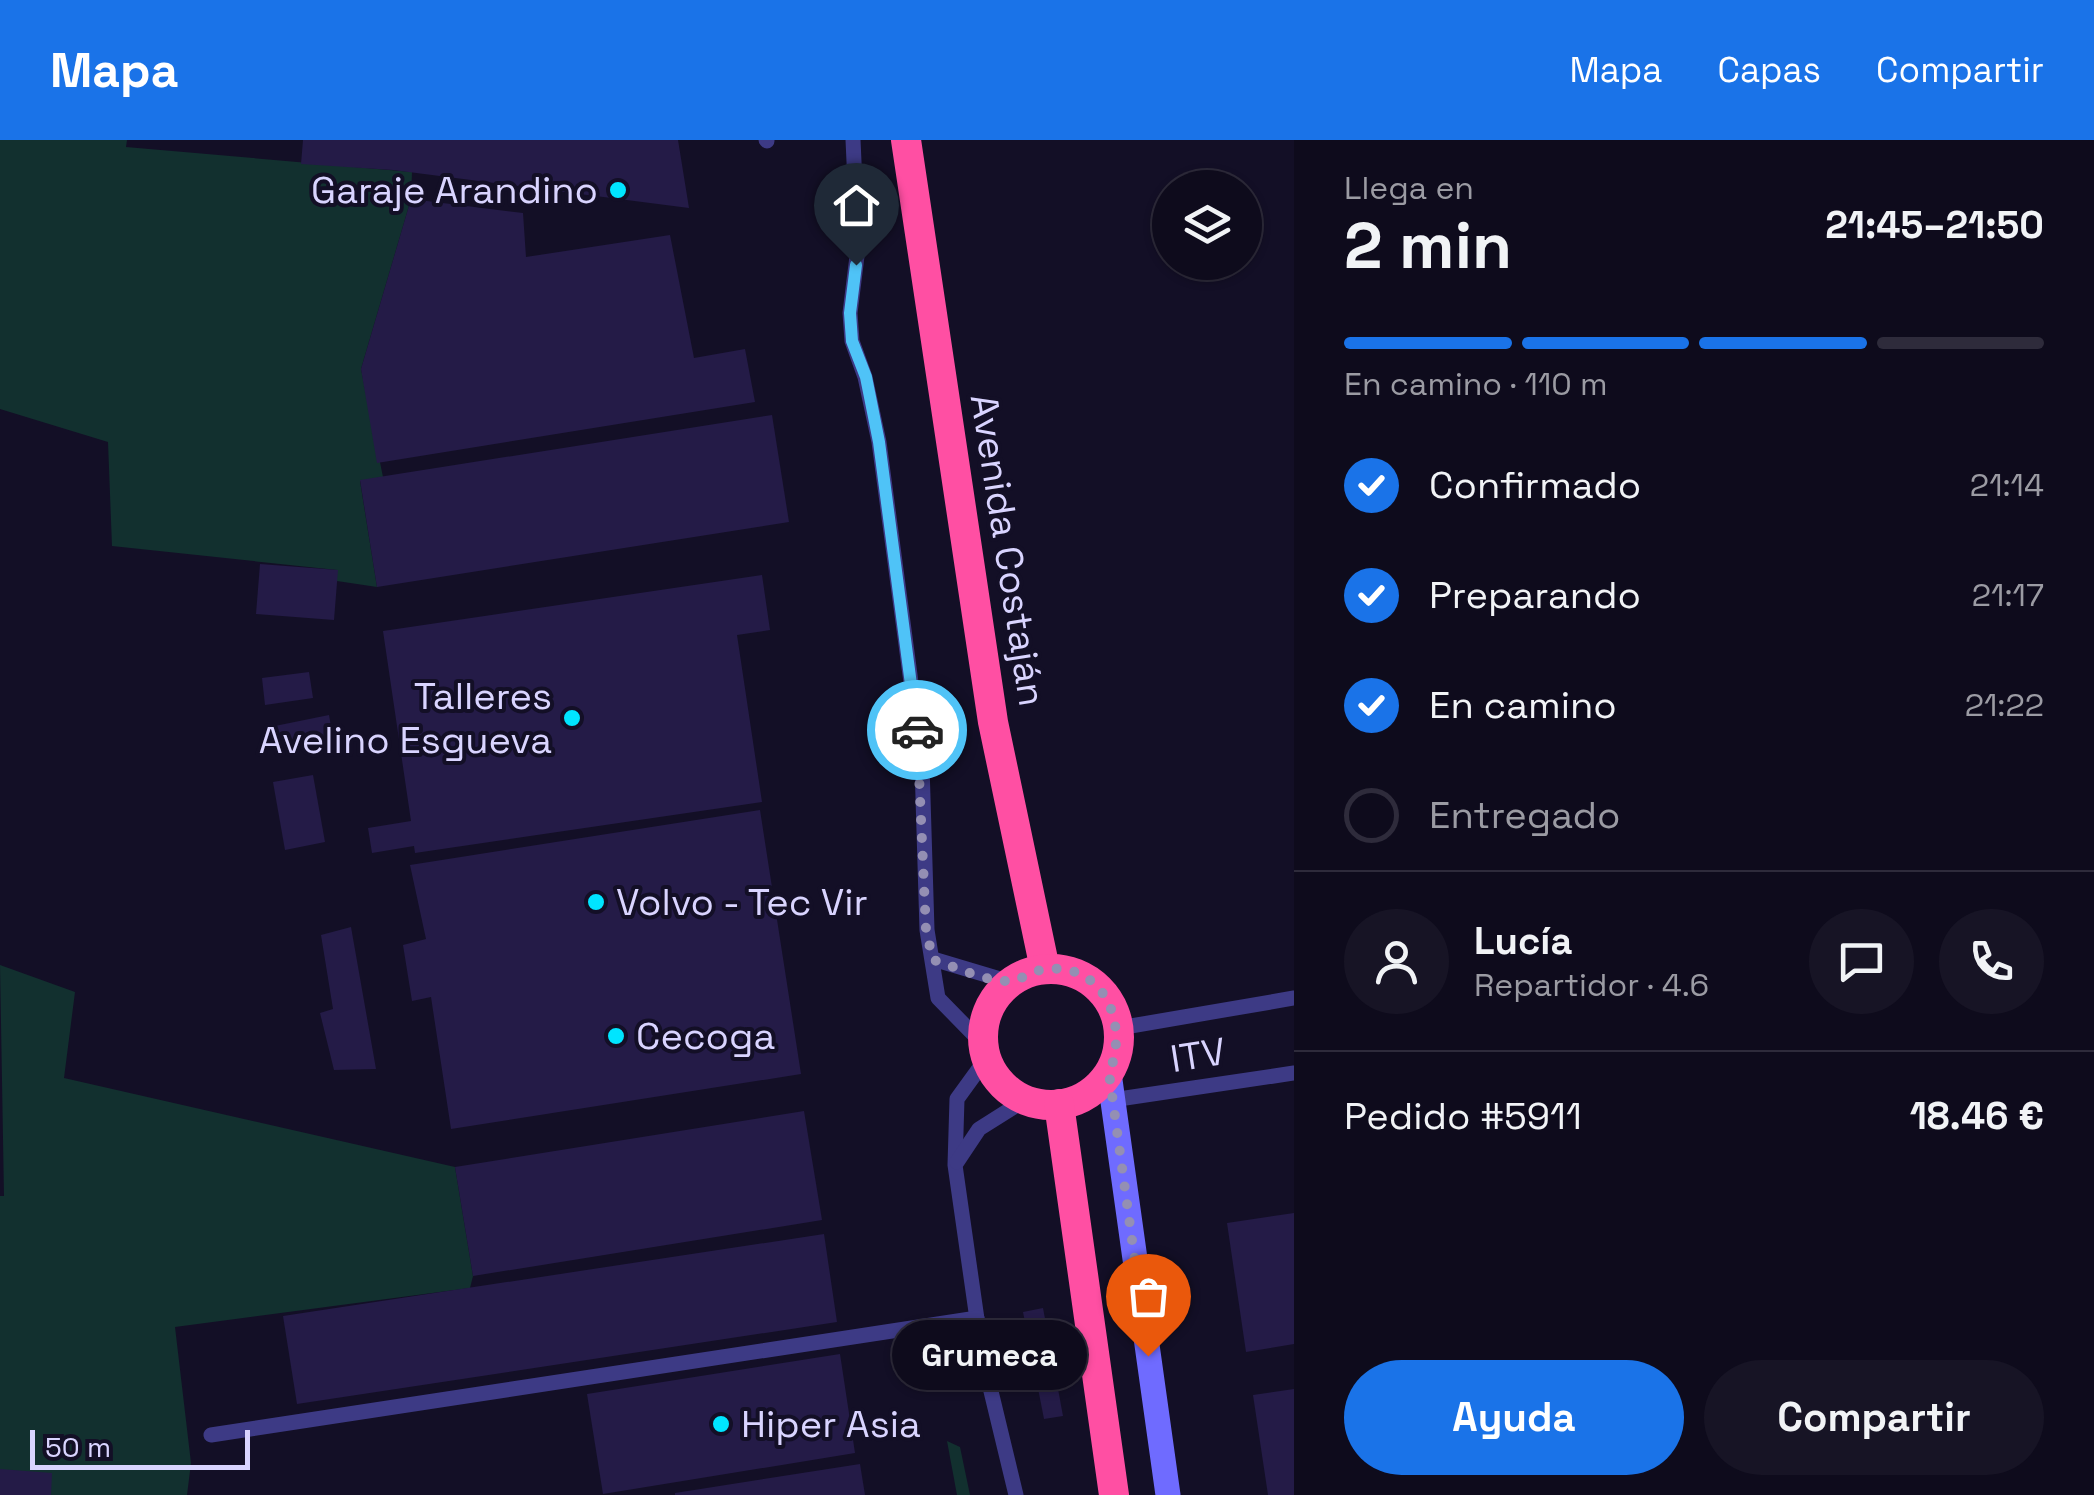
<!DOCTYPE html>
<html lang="es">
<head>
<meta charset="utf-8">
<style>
  :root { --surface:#0e0b1c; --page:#171425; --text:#f1f3f6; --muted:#9b9ba3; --line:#2e2b3b; --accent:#1a73e8 }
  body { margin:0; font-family:"Space Grotesk",sans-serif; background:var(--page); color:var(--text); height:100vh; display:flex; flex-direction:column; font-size:38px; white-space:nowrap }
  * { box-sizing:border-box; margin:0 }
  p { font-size:32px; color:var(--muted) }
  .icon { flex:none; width:55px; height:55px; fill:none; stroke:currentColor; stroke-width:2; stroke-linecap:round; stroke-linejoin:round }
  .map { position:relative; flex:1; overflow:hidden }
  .sheet { display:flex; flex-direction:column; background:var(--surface); width:800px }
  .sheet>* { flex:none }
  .buttons { position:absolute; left:1152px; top:30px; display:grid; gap:20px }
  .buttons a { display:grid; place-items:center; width:110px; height:110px; border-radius:50%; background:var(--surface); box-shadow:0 2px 8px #0004,0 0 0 2px var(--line); font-size:50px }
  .scale { position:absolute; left:30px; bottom:25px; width:220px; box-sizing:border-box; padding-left:10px; border:5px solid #d9d4ff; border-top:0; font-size:28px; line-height:35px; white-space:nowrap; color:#d9d4ff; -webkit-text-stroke:8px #130f26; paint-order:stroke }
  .pin { position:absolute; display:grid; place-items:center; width:85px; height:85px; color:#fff; margin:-102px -42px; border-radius:50% 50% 50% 0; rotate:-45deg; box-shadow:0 0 10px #0007 }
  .pin .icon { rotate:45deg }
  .courier { position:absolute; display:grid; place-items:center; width:100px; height:100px; margin:-50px; border:8px solid #4fc3f7; border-radius:50%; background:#fff; color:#222; box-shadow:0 2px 12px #0007 }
  .bubble { position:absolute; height:70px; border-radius:35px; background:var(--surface); box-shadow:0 2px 8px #0004,0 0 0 2px var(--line); font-size:32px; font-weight:800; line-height:70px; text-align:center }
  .overview em { font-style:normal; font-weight:800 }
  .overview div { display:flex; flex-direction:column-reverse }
  .overview { display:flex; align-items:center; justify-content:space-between; height:170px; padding:0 50px }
  h1 { font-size:65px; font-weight:800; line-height:75px }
  .bar { display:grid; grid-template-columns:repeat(4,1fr); gap:15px 10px; align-content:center; height:120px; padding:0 50px }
  .bar i { height:12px; border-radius:8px; background:var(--line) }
  .bar .on { background:var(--accent) }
  .bar p { grid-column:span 4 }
  .line { display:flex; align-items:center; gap:25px; padding:0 50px; border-top:2px solid var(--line) }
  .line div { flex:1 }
  .round { display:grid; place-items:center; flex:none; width:105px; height:105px; border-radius:52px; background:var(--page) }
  ol { padding:0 50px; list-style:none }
  li { display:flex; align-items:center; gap:30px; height:110px }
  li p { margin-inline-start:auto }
  li .icon { padding:10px; border-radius:50%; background:var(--accent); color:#fff; stroke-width:4 }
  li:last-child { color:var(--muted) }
  li i { width:55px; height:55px; border:5px solid var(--line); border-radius:50% }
  .button { display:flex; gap:20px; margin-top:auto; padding:20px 50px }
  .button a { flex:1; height:115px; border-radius:60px; background:var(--accent); color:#fff; font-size:40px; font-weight:800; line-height:115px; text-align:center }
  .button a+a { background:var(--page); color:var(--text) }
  header { display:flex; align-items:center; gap:60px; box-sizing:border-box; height:140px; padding:0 50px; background:var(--accent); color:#fff }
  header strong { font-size:48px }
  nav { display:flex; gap:55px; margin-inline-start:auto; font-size:35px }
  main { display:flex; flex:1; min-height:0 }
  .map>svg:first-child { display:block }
  .green { fill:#12302f }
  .building { fill:#241b47 }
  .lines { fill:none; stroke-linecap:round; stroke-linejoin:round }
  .lane { stroke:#3d3a85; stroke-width:15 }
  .secondary { stroke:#6f6bff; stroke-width:25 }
  .highway { stroke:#ff4fa3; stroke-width:30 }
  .done { stroke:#948fb3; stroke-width:10; stroke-dasharray:0 18 }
  .route { stroke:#4fc3f7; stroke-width:12 }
  .poi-dot { fill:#00e5ff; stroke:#130f26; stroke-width:4 }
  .labels { text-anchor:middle; stroke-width:8; stroke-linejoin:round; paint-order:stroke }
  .poi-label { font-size:38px; fill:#d9d4ff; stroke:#130f26; text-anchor:start }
  .street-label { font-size:38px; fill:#d9d4ff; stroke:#130f26 }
</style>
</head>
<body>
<header>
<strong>Mapa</strong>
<nav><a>Mapa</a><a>Capas</a><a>Compartir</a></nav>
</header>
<main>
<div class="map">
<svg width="1294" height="1355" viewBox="0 0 1294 1355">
  <rect width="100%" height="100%" fill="#130f26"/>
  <g class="green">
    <polygon points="0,0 127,0 126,7 412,32 411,59 361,229 383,337 360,341 377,447 337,441 337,430 112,406 108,302 0,269"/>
    <polygon points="0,825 75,852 64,938 455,1027 473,1136 470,1148 175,1187 191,1323 187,1355 0,1355 0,1056 4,1056"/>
    <polygon points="947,1301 960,1307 970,1355 957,1355"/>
  </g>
  <g class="building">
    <polygon points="303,0 678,0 689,68 393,30 301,24"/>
    <polygon points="411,59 523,73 526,117 670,95 694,218 745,209 755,262 377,323 361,229"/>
    <polygon points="772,275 789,382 377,447 360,340"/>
    <polygon points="260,424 338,430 334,480 256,474"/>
    <polygon points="762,435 770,490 737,495 762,662 415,713 414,706 372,713 368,688 411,681 383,491"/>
    <polygon points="309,532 313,558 265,565 262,538"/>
    <polygon points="329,575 333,598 269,610 265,588"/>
    <polygon points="313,635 325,702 285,710 273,642"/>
    <polygon points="760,670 801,934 451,989 431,857 412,861 403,805 426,799 410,725"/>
    <polygon points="351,787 376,929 334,930 320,873 333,869 321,795"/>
    <polygon points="804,971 822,1080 473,1136 455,1027"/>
    <polygon points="1294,1073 1294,1204 1246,1212 1227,1083"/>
    <polygon points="824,1094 837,1182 297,1264 283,1176"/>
    <polygon points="1043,1168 1063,1276 1044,1279 1023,1172"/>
    <polygon points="840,1214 855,1313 603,1354 587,1254"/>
    <polygon points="1294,1249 1294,1355 1268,1355 1253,1255"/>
    <polygon points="860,1324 865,1355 675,1355 675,1353"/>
    <polygon points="0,1329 52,1333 51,1355 0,1355"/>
  </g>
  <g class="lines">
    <g class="lane">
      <polyline points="766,0 767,1"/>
      <polyline points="853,0 858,108 850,173 852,201 865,237 879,302 922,625 927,790 938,858 982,903"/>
      <polyline points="933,819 1010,842"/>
      <polyline points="1119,888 1294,858"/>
      <polyline points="986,919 957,959 955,1025 982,1214 1016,1355"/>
      <polyline points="1112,960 1294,933"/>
      <polyline points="957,1022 979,989 1025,960"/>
      <polyline points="211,1295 977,1178"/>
    </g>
    <polyline class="secondary" points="1109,933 1168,1355"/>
    <g class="highway">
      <polyline points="906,0 993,582 1045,829"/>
      <circle cx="1051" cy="897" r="68"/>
      <polyline points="1059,964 1114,1355"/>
    </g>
  </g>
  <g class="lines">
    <path class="done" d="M917 590 926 790 933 820C954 826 986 842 1009 841 1020 841 1033 830 1046 829 1106 823 1129 886 1109 933L1148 1216"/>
    <polyline class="route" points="856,125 850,173 852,201 866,237 879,302 917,590"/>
  </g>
  <g class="poi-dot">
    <circle cx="618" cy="50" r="10"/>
    <circle cx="572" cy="578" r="10"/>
    <circle cx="596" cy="762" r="10"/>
    <circle cx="616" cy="896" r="10"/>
    <circle cx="721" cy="1284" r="10"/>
  </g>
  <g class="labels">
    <g class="poi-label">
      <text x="598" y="63" text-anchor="end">Garaje Arandino</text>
      <text x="552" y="569" text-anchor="end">Talleres<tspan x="552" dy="44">Avelino Esgueva</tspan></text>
      <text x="616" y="775">Volvo - Tec Vir</text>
      <text x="636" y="909">Cecoga</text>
      <text x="741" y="1297">Hiper Asia</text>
    </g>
    <g class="street-label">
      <text transform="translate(1008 410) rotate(81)" y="13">Avenida Costaján</text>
      <text transform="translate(1198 915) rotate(-9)" y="13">ITV</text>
    </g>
  </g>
</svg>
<div class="buttons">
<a><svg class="icon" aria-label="layers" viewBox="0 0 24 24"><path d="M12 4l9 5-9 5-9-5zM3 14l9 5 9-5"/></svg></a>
</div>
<div class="scale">50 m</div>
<div class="pin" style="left:1148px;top:1216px;background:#ea580c"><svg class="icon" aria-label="bag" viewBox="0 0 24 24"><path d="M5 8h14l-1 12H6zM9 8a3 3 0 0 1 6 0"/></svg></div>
<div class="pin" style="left:856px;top:125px;background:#1f2937"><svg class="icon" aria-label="home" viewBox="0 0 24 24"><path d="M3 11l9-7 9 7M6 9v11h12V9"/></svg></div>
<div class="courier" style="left:917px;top:590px"><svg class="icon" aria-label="car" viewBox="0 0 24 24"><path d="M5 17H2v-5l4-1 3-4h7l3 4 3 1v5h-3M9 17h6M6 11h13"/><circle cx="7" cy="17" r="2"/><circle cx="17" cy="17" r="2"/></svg></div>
<div class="bubble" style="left:892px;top:1180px;width:195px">Grumeca</div>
</div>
<section class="sheet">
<div class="overview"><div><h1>2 min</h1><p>Llega en</p></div><em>21:45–21:50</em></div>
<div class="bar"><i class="on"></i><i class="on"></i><i class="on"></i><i></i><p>En camino · 110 m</p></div>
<ol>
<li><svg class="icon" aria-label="check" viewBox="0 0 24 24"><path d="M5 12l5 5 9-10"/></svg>Confirmado<p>21:14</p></li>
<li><svg class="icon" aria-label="check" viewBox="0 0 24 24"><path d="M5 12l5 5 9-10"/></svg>Preparando<p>21:17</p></li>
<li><svg class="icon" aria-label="check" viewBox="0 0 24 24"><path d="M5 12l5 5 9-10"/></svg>En camino<p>21:22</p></li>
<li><i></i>Entregado</li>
</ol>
<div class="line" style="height:180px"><a class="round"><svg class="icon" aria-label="person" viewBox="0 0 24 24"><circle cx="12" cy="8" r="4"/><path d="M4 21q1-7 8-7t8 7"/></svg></a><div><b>Lucía</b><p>Repartidor · 4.6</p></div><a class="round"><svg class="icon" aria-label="chat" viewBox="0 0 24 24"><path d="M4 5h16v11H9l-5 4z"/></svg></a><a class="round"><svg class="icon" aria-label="phone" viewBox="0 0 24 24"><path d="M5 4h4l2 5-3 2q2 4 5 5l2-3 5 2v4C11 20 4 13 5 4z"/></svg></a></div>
<div class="line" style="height:130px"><div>Pedido #5911</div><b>18.46 €</b></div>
<div class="button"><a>Ayuda</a><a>Compartir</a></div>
</section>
</main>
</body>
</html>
